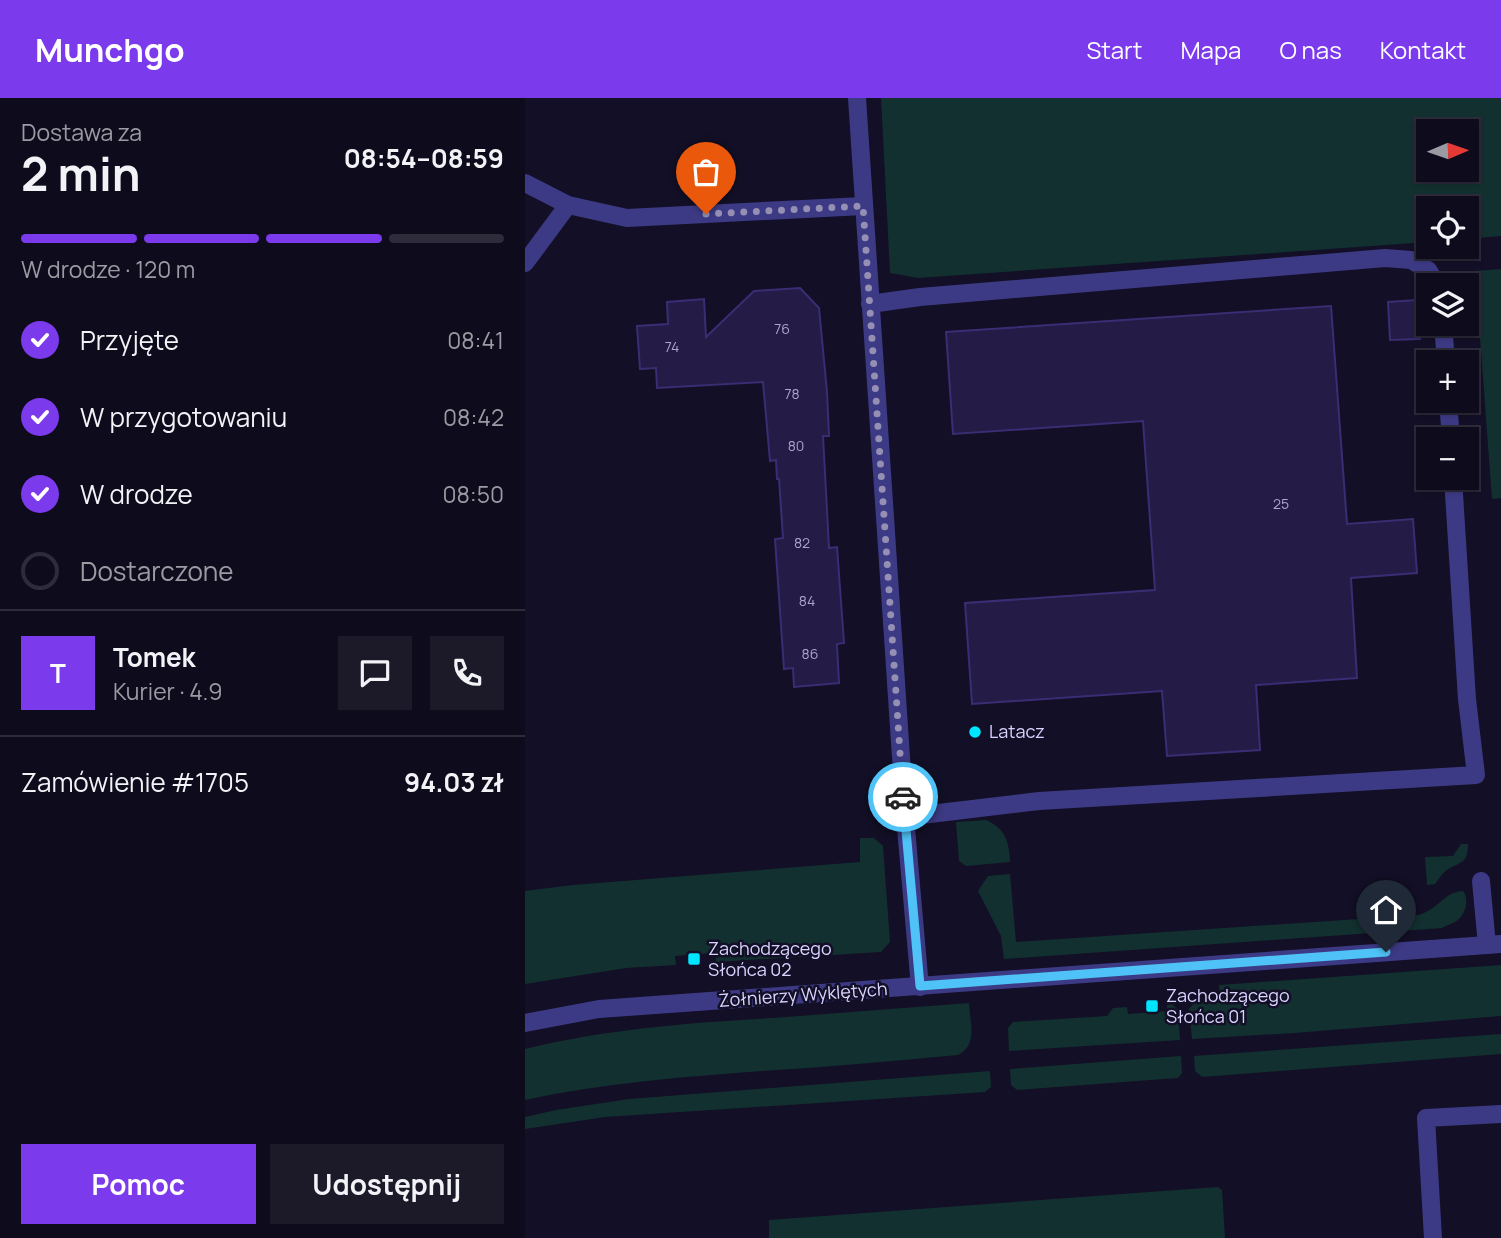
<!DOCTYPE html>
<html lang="pl">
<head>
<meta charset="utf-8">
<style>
  :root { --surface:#0e0b1c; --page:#1c1929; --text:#f1f3f6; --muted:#9b9ba3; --line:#2e2b3b; --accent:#7c3aed }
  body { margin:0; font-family:Manrope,sans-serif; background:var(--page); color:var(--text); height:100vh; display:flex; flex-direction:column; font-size:26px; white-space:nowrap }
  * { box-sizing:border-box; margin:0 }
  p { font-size:23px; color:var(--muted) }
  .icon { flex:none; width:38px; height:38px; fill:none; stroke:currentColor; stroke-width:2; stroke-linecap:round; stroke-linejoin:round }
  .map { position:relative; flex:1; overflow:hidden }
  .details { display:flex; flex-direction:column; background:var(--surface); width:525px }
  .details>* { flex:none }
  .needle { width:46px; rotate:88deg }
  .fabs { position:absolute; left:891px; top:21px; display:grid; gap:14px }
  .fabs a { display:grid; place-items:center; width:63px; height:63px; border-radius:0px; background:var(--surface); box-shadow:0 2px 5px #0004,0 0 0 2px var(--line); font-size:35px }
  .pin { position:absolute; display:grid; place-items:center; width:60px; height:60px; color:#fff; margin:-72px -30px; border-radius:50% 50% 50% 0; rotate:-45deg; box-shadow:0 0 7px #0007 }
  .pin .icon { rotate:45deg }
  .courier { position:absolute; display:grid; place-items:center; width:70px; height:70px; margin:-35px; border:5px solid #4fc3f7; border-radius:50%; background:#fff; color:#222; box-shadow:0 2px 9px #0007 }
  .summary em { font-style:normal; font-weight:700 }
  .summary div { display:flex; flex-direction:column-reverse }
  .summary { display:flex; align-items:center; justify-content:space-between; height:119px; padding:0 21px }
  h1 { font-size:46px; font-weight:700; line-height:52px }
  .bar { display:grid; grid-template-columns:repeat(4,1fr); gap:10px 7px; align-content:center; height:84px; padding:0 21px }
  .bar i { height:9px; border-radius:5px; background:var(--line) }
  .bar .on { background:var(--accent) }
  .bar p { grid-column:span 4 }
  .line { display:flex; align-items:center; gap:18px; padding:0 21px; border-top:2px solid var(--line) }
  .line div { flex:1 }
  .round { display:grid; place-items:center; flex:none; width:74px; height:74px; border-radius:0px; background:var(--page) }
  ol { padding:0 21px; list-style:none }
  li { display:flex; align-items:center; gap:21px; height:77px }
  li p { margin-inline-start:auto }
  li .icon { padding:7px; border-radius:50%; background:var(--accent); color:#fff; stroke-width:4 }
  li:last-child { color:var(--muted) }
  li i { width:38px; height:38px; border:4px solid var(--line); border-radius:50% }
  .primary-button { display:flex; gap:14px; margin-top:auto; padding:14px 21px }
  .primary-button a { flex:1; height:80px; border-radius:0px; background:var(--accent); color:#fff; font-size:28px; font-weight:700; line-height:80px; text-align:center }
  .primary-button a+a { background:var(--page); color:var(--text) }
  header { display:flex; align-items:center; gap:42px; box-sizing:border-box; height:98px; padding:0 35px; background:var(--accent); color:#fff }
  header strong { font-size:33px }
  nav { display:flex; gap:38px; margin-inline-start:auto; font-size:24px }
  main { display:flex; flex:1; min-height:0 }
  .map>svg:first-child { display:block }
  .green { fill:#12302f; fill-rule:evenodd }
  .building { fill:#241b47; stroke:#3b2d73; stroke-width:2 }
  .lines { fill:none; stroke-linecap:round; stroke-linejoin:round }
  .minor { stroke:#3d3a85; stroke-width:18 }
  .done { stroke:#948fb3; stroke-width:7; stroke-dasharray:0 12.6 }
  .route { stroke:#4fc3f7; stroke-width:9 }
  .poi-dot { fill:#00e5ff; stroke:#130f26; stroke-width:2.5 }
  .labels { text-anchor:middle; stroke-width:5; stroke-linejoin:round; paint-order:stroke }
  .number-label { font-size:14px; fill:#aca6d1 }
  .poi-label { font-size:18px; fill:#d9d4ff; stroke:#130f26; text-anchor:start }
  .street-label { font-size:18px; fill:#d9d4ff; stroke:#130f26 }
</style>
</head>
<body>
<header>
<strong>Munchgo</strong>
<nav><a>Start</a><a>Mapa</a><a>O nas</a><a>Kontakt</a></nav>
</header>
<main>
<section class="details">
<div class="summary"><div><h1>2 min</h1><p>Dostawa za</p></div><em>08:54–08:59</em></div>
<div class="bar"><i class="on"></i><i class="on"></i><i class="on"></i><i></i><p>W drodze · 120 m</p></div>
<ol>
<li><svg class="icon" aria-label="check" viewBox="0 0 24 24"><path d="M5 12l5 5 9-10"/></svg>Przyjęte<p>08:41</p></li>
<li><svg class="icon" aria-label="check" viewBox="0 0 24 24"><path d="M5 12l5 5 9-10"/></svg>W przygotowaniu<p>08:42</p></li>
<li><svg class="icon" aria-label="check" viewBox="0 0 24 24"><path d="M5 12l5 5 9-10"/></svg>W drodze<p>08:50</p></li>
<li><i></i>Dostarczone</li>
</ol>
<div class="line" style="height:126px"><b class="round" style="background:var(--accent);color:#fff">T</b><div><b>Tomek</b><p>Kurier · 4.9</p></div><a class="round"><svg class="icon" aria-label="chat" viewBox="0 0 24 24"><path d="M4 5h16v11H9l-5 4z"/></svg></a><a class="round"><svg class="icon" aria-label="phone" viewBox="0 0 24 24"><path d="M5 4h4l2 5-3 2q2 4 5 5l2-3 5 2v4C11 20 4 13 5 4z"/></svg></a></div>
<div class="line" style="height:91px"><div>Zamówienie #1705</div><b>94.03 zł</b></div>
<div class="primary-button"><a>Pomoc</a><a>Udostępnij</a></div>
</section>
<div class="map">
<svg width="976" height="1140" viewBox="0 0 976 1140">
  <rect width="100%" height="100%" fill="#130f26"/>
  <g class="green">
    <path d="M356 0H976V138L942 141V110H903V144L393 180 365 175ZM903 33H942V72H903Z"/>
    <polygon points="976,171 976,400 967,401 950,173"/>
    <path d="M461 722C481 731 484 744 485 764L441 768 434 763 431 724Z"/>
    <polygon points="335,740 349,740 358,748 365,844 356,854 191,864 191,855 150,858 151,867 101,870 0,886 0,793 48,787 335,764"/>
    <path d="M936 746H943C943 766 936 763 922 772 917 775 914 781 910 786L902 787 900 759 928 758Z"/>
    <path d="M485 776 491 844 893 817C915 811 918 794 938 793 944 801 941 814 934 821 930 825 922 827 917 830L479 861 476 838 453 793 463 778Z"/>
    <polygon points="976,867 976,918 770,935 667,941 664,911 669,905 695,903 694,887"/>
    <path d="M444 905C445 924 453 948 433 957 368 963 303 969 237 973 157 979 78 985 0 1002V951C81 931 164 925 248 920 313 915 379 910 444 905Z"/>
    <polygon points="647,906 653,912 655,942 484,953 483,930 488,924 582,918 588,910 602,909 603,916 642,913 642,907"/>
    <polygon points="976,936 976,956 677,979 670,973 669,958"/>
    <polygon points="656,958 657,975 653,980 492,992 486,987 485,971"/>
    <polygon points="465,973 466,989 460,994 80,1019 0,1031 0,1019 31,1012 104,1001"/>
    <polygon points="693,1089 697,1092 700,1140 244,1140 244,1122"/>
  </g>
  <g class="building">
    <polygon points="275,190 294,210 302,294 304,338 298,338 304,450 312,449 319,545 312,546 314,585 269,589 268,570 259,571 250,441 258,440 254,381 252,381 251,362 245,363 238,284 132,290 131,270 115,271 112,228 143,226 142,204 179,201 181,239 229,193"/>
    <polygon points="892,202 895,241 865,242 863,204"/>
    <polygon points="806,208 822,426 888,421 892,475 826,480 832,580 731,587 735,652 642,658 637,593 447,606 440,505 630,492 618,323 428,336 421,234"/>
  </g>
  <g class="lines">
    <g class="minor">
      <polyline points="332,0 380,719 395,889"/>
      <polyline points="0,85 43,107 102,120 338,108"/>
      <polyline points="0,165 43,107"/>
      <polyline points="345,206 395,199 860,160 886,162 903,172 912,187"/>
      <polyline points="918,226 921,264"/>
      <polyline points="923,303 926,341"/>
      <polyline points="380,719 514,703 951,677 942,601 928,380"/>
      <polyline points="956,783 962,847"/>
      <polyline points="0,925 74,911 976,846"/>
      <polyline points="908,1140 901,1020 976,1016"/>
    </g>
  </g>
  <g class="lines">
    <polyline class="done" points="181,116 338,108 378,699"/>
    <polyline class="route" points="378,699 395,888 861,854"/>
  </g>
  <g class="poi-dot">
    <circle cx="450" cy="634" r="7"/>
    <rect x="162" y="854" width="14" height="14" rx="3.5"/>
    <rect x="620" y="901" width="14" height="14" rx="3.5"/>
  </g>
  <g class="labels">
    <g class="number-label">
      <text x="257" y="236">76</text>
      <text x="147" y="254">74</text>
      <text x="267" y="301">78</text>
      <text x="271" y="353">80</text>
      <text x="756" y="411">25</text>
      <text x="277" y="450">82</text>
      <text x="282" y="508">84</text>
      <text x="285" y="561">86</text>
    </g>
    <g class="poi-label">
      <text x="464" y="640">Latacz</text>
      <text x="183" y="857">Zachodzącego<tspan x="183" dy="21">Słońca 02</tspan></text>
      <text x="641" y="904">Zachodzącego<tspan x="641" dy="21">Słońca 01</tspan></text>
    </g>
    <g class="street-label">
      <text transform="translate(278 897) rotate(-4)" y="6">Żołnierzy Wyklętych</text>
    </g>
  </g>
</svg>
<div class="fabs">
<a><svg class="needle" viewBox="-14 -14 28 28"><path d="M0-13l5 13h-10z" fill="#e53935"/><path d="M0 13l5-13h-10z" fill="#9b9ba3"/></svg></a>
<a><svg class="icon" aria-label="locate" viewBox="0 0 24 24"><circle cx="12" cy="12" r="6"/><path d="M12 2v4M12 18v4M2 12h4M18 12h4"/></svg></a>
<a><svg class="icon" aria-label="layers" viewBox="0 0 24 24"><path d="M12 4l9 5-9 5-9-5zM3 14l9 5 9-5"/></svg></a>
<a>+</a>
<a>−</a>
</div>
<div class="pin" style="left:181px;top:116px;background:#ea580c"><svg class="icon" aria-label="bag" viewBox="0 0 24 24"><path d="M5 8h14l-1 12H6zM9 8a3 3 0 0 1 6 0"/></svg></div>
<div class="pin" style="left:861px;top:854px;background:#1f2937"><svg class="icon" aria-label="home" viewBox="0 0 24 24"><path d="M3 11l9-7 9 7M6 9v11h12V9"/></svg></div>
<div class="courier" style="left:378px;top:699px"><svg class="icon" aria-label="car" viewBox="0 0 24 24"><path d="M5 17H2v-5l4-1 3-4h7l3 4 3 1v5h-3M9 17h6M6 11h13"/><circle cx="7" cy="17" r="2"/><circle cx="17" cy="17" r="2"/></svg></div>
</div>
</main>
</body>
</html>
